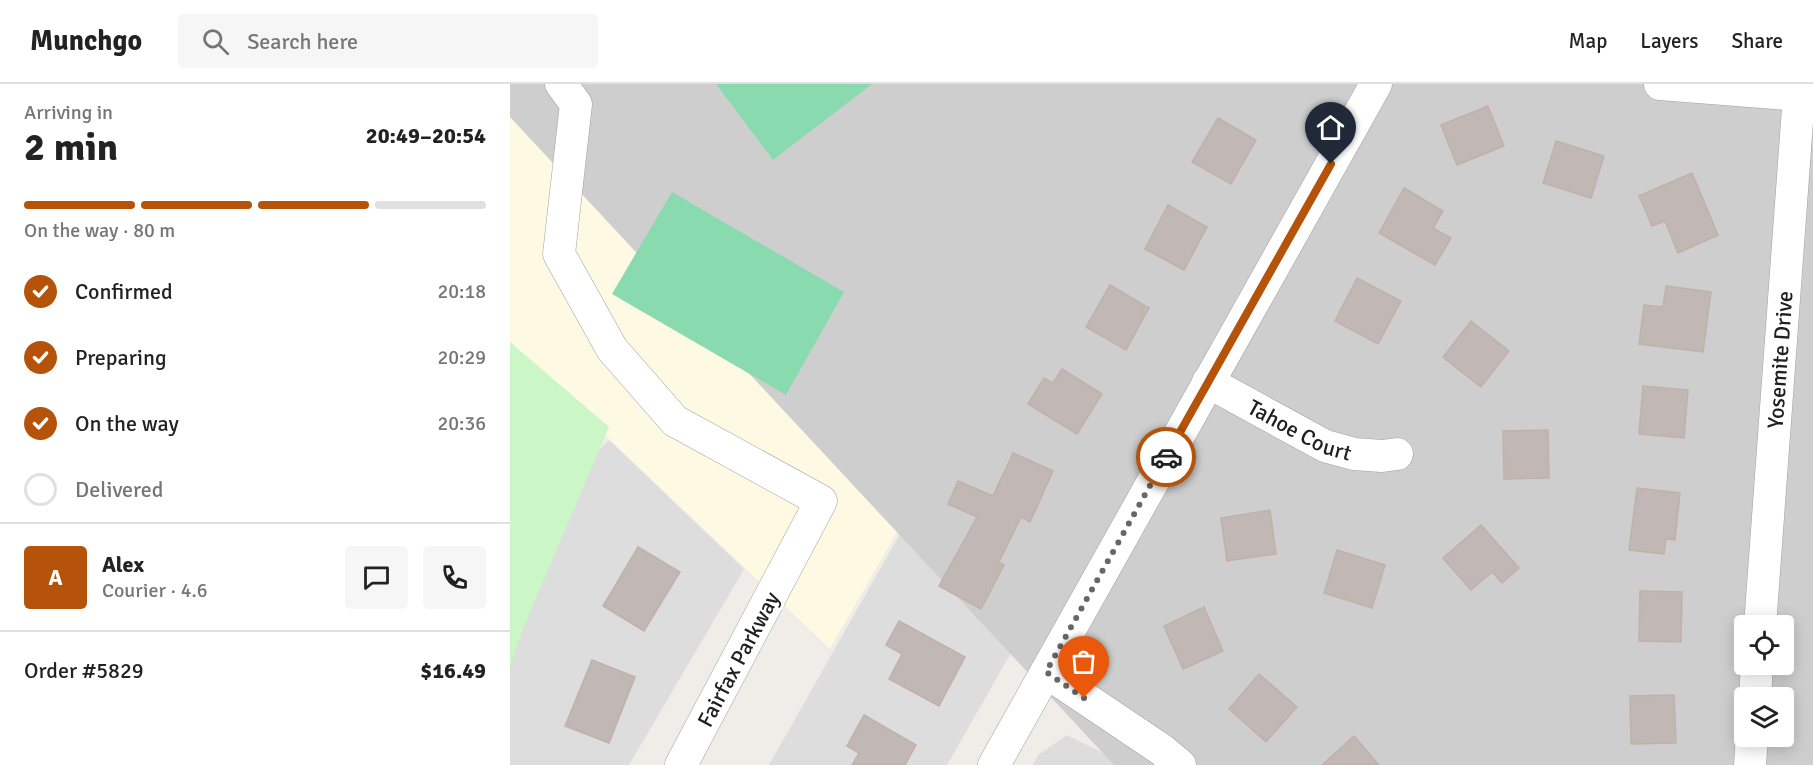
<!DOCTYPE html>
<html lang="en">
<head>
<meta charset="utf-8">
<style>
  :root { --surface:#fff; --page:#f6f6f6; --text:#222; --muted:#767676; --line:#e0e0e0; --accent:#b45309 }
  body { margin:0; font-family:Signika,sans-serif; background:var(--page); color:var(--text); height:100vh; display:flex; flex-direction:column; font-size:22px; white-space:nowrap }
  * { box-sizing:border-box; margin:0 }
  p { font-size:20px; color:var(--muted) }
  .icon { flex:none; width:33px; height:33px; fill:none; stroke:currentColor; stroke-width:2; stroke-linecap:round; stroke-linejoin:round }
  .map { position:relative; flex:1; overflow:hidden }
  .side { display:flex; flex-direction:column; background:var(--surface); width:510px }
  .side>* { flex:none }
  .buttons { position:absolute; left:1224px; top:531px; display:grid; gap:12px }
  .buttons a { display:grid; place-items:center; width:60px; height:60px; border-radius:6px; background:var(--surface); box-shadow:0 3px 15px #0003; font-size:30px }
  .pin { position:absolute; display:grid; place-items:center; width:51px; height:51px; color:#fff; margin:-62px -26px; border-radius:50% 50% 50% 0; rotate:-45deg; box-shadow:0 0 6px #0007 }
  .pin .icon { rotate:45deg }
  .courier { position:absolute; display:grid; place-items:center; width:60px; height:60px; margin:-30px; border:4px solid #b45309; border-radius:50%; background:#fff; color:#222; box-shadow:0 2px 8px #0007 }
  .head em { font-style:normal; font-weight:700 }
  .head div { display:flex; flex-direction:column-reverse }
  .head { display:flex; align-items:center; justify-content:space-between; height:102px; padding:0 24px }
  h1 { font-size:39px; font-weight:700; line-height:45px }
  .bar { display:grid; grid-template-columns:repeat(4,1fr); gap:9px 6px; align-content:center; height:72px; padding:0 24px }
  .bar i { height:8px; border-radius:4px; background:var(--line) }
  .bar .current { background:var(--accent) }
  .bar p { grid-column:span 4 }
  .line { display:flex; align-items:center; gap:15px; padding:0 24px; border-top:2px solid var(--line) }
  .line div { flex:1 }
  .round { display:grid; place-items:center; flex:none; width:63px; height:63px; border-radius:6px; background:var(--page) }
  ol { padding:0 24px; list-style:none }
  li { display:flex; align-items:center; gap:18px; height:66px }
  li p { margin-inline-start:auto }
  li .icon { padding:6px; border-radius:50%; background:var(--accent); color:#fff; stroke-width:4 }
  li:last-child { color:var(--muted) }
  li i { width:33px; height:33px; border:3px solid var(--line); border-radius:50% }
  header { display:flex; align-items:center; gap:36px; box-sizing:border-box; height:84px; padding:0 30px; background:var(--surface); border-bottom:2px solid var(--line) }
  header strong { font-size:28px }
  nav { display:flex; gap:33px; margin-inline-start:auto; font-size:21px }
  .search { width:420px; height:54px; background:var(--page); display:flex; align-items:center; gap:15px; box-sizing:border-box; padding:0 21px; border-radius:6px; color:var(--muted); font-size:22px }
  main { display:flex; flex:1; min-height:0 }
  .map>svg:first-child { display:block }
  .residential { fill:#dedddd }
  .education { fill:#fdf9e3 }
  .religious { fill:#cecece; fill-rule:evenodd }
  .park { fill:#cbf7c7 }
  .pitch { fill:#8adaaf }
  .building { fill:#c1b7b4; stroke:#c1b1aa; stroke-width:1.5 }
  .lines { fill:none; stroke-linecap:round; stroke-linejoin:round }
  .minor-casing { stroke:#a1a1a1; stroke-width:33 }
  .minor { stroke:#fff; stroke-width:32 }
  .done { stroke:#696766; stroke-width:6; stroke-dasharray:0 10.8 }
  .route { stroke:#b45309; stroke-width:8 }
  .labels { text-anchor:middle; stroke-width:6; stroke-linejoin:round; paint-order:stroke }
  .street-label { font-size:22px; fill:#202020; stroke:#fff }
</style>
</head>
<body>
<header>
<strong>Munchgo</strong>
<div class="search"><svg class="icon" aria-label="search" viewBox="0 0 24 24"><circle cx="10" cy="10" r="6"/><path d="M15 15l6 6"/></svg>Search here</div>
<nav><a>Map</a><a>Layers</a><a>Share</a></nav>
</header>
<main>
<section class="side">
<div class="head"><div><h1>2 min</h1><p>Arriving in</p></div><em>20:49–20:54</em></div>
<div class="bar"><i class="current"></i><i class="current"></i><i class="current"></i><i></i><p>On the way · 80 m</p></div>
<ol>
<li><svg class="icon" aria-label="check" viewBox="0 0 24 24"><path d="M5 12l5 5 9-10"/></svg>Confirmed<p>20:18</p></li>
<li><svg class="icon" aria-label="check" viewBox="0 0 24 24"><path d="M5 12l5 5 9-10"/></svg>Preparing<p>20:29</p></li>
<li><svg class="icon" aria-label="check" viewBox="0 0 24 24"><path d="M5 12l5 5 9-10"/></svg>On the way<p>20:36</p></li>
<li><i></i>Delivered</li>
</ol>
<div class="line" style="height:108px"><b class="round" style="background:var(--accent);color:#fff">A</b><div><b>Alex</b><p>Courier · 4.6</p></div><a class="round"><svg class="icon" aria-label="chat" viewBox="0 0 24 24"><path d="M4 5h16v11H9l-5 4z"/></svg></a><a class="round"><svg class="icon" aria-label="phone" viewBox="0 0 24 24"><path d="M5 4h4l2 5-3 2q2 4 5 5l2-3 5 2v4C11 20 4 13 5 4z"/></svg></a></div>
<div class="line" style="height:78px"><div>Order #5829</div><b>$16.49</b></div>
</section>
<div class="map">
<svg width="1303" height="681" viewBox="0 0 1303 681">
  <rect width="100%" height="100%" fill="#f0ece7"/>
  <g class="residential">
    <polygon points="645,0 825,0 437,681 259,681"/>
    <polygon points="99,356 234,485 119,681 0,681 0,460"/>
    <polygon points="557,651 617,681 523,681 528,671"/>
  </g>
  <polygon class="education" points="0,0 644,0 320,565 0,261"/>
  <path class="religious" d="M0 0H1303V681H604L0 33ZM1234 542H1274V580H1234ZM1234 614H1274V652H1234Z"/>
  <polygon class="park" points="0,258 99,343 14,542 0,582"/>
  <g class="pitch">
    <polygon points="206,0 362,0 263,76"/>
    <polygon points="162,108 334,208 276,311 102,210"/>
  </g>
  <g class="building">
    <polygon points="978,22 994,62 947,81 931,41"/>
    <polygon points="708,34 746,56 721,100 682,78"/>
    <polygon points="1046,57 1094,72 1081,114 1033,99"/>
    <polygon points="1182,89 1208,151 1168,169 1155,137 1142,142 1129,112"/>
    <polygon points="894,104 933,127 923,144 941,154 925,181 869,149"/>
    <polygon points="658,121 697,143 674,186 635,165"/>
    <polygon points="847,194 891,217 868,260 825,237"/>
    <polygon points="600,201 639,224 616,266 576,243"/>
    <polygon points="1156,202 1201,208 1193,268 1129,260 1134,221 1153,223"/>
    <polygon points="961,237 999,267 971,303 933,273"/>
    <polygon points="552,285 592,310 567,350 518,320 534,294 543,299"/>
    <polygon points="1133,302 1178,306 1174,354 1129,350"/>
    <polygon points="1038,346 1039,394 994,395 993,347"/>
    <polygon points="503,369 543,387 520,438 511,433 489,478 494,481 471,525 429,502 467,433 438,420 448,397 483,412"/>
    <polygon points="1127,404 1170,409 1165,456 1156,455 1154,470 1119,466"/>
    <polygon points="760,426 766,470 717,477 711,434"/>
    <polygon points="971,441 1009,484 992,499 982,488 961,506 933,474"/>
    <polygon points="128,463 170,488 134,547 93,522"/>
    <polygon points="827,466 875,481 862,524 814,509"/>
    <polygon points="1130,507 1172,508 1171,558 1129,557"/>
    <polygon points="694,523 713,567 673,585 654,542"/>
    <polygon points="389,537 455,573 429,622 379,595 392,570 376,561"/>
    <polygon points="82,576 125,593 99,659 55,642"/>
    <polygon points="749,590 787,623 756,658 719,625"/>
    <polygon points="1164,611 1166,659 1121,660 1120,612"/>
    <polygon points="354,631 406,661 395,681 342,681 349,669 337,662"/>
    <polygon points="844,652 869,681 812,681"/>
  </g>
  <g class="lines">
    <defs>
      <g id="minor">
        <polyline points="51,0 66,20 49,170 102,265 165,337 311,417 171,681"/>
        <polyline points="1150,0 1303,12"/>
        <path id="s1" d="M698 298 815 362 844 370 872 372 887 370"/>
        <path id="s2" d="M1250 542 1289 11"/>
        <polyline points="536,588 652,666 670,681"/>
        <polyline points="1245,614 1247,580"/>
        <polyline points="484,681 866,0"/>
        <polyline points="1240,681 1242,652"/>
      </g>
    </defs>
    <use href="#minor" class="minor-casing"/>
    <use href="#minor" class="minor"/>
  </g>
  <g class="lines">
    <polyline class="done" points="574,614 536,588 656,373"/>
    <polyline class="route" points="656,373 821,80"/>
  </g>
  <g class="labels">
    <g class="street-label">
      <text dy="8" stroke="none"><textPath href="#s2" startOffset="267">Yosemite Drive</textPath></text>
      <text dy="8" stroke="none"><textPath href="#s1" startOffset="104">Tahoe Court</textPath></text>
      <text transform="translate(228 575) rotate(-62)" y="8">Fairfax Parkway</text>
    </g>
  </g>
</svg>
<div class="buttons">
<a><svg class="icon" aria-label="locate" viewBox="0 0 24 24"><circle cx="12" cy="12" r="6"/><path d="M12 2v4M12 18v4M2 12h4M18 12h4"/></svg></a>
<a><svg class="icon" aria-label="layers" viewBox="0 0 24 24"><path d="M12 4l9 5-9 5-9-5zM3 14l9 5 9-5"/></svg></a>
</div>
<div class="pin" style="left:574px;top:614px;background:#ea580c"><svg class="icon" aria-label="bag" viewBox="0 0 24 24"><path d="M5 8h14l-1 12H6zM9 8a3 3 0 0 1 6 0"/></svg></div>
<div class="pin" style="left:821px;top:80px;background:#1f2937"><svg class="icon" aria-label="home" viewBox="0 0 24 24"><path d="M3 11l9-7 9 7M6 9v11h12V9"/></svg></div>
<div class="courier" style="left:656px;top:373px"><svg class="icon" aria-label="car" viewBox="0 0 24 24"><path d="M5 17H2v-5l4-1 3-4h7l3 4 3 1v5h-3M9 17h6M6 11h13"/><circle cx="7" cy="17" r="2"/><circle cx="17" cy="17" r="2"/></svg></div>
</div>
</main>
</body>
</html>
